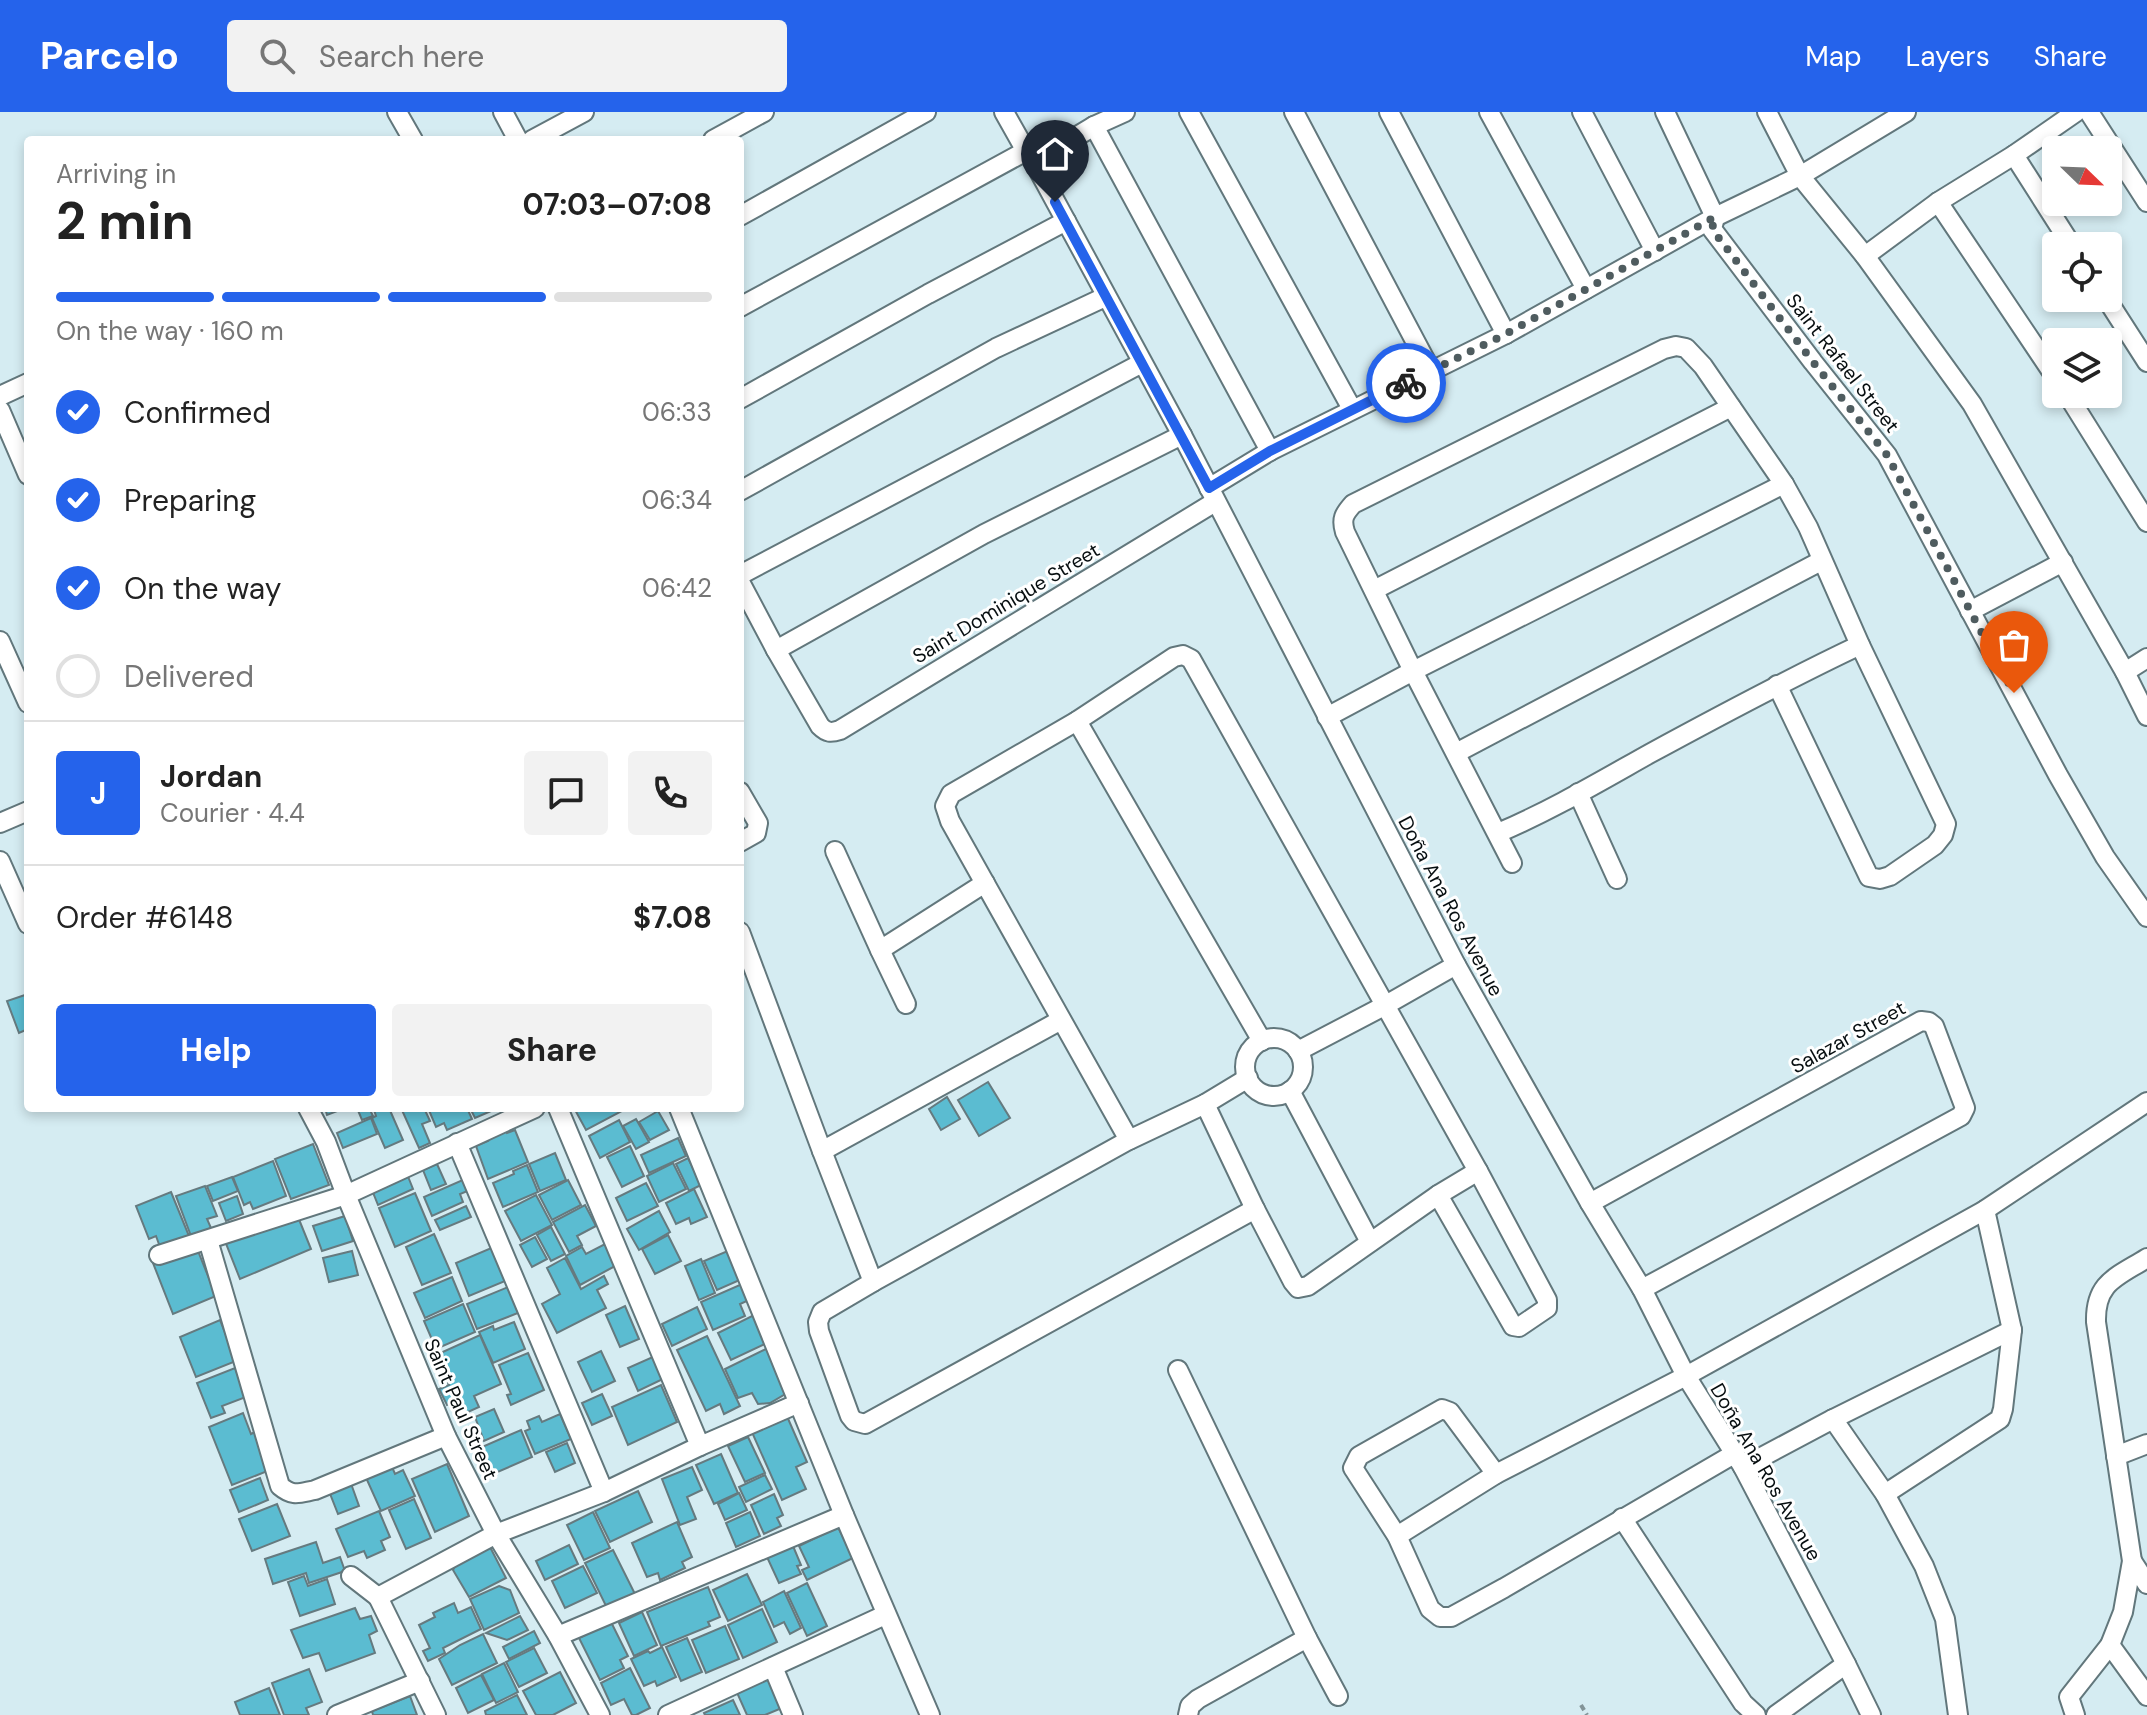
<!DOCTYPE html>
<html lang="en">
<head>
<meta charset="utf-8">
<style>
  :root { --surface:#fff; --page:#f2f2f2; --text:#222; --muted:#767676; --line:#e0e0e0; --accent:#2563eb }
  body { margin:0; font-family:"DM Sans",sans-serif; background:var(--page); color:var(--text); height:100vh; display:flex; flex-direction:column; font-size:30px; white-space:nowrap }
  * { box-sizing:border-box; margin:0 }
  p { font-size:26px; color:var(--muted) }
  .icon { flex:none; width:44px; height:44px; fill:none; stroke:currentColor; stroke-width:2; stroke-linecap:round; stroke-linejoin:round }
  .map { position:relative; flex:1; overflow:hidden }
  .details { position:absolute; left:24px; top:24px; width:720px; height:976px; display:flex; flex-direction:column; background:var(--surface); border-radius:8px; box-shadow:0 4px 12px #0003 }
  .details>* { flex:none }
  .needle { width:52px; rotate:113deg }
  .controls { position:absolute; left:2042px; top:24px; display:grid; gap:16px }
  .controls a { display:grid; place-items:center; width:80px; height:80px; border-radius:8px; background:var(--surface); box-shadow:0 4px 12px #0003; font-size:40px }
  .pin { position:absolute; display:grid; place-items:center; width:68px; height:68px; color:#fff; margin:-82px -34px; border-radius:50% 50% 50% 0; rotate:-45deg; box-shadow:0 0 8px #0007 }
  .pin .icon { rotate:45deg }
  .courier { position:absolute; display:grid; place-items:center; width:80px; height:80px; margin:-40px; border:6px solid #2563eb; border-radius:50%; background:#fff; color:#222; box-shadow:0 2px 10px #0007 }
  .overview em { font-style:normal; font-weight:700 }
  .overview div { display:flex; flex-direction:column-reverse }
  .overview { display:flex; align-items:center; justify-content:space-between; height:136px; padding:0 32px }
  h1 { font-size:52px; font-weight:700; line-height:60px }
  .bar { display:grid; grid-template-columns:repeat(4,1fr); gap:12px 8px; align-content:center; height:96px; padding:0 32px }
  .bar i { height:10px; border-radius:6px; background:var(--line) }
  .bar .on { background:var(--accent) }
  .bar p { grid-column:span 4 }
  .line { display:flex; align-items:center; gap:20px; padding:0 32px; border-top:2px solid var(--line) }
  .line div { flex:1 }
  .round { display:grid; place-items:center; flex:none; width:84px; height:84px; border-radius:8px; background:var(--page) }
  ol { padding:0 32px; list-style:none }
  li { display:flex; align-items:center; gap:24px; height:88px }
  li p { margin-inline-start:auto }
  li .icon { padding:8px; border-radius:50%; background:var(--accent); color:#fff; stroke-width:4 }
  li:last-child { color:var(--muted) }
  li i { width:44px; height:44px; border:4px solid var(--line); border-radius:50% }
  .cta { display:flex; gap:16px; margin-top:auto; padding:16px 32px }
  .cta a { flex:1; height:92px; border-radius:8px; background:var(--accent); color:#fff; font-size:32px; font-weight:700; line-height:92px; text-align:center }
  .cta a+a { background:var(--page); color:var(--text) }
  header { display:flex; align-items:center; gap:48px; box-sizing:border-box; height:112px; padding:0 40px; background:var(--accent); color:#fff }
  header strong { font-size:38px }
  nav { display:flex; gap:44px; margin-inline-start:auto; font-size:28px }
  .search { width:560px; height:72px; background:var(--page); display:flex; align-items:center; gap:20px; box-sizing:border-box; padding:0 28px; border-radius:8px; color:var(--muted); font-size:30px }
  .map>svg:first-child { display:block }
  .building { fill:#5bbcd1; stroke:#657a7f; stroke-width:2 }
  .lines { fill:none; stroke-linecap:round; stroke-linejoin:round }
  .street-casing { stroke:#62777c; stroke-width:22 }
  .path { stroke:#839498; stroke-width:4; stroke-dasharray:6 4; stroke-linecap:butt }
  .street { stroke:#fff; stroke-width:18 }
  .done { stroke:#4f5c5f; stroke-width:8; stroke-dasharray:0 14.4 }
  .route { stroke:#2563eb; stroke-width:10 }
  .labels { text-anchor:middle; stroke-width:6; stroke-linejoin:round; paint-order:stroke }
  .street-label { font-size:20px; fill:#070e10; stroke:#fff }
</style>
</head>
<body>
<header>
<strong>Parcelo</strong>
<div class="search"><svg class="icon" aria-label="search" viewBox="0 0 24 24"><circle cx="10" cy="10" r="6"/><path d="M15 15l6 6"/></svg>Search here</div>
<nav><a>Map</a><a>Layers</a><a>Share</a></nav>
</header>
<div class="map">
<svg width="2147" height="1603" viewBox="0 0 2147 1603">
  <rect width="100%" height="100%" fill="#d5ecf2"/>
  <g class="building">
    <polygon points="28,882 28,917 19,921 7,889"/>
    <polygon points="988,970 1010,1006 979,1024 958,988"/>
    <polygon points="947,985 960,1007 941,1018 929,997"/>
    <polygon points="325,996 345,996 327,1003"/>
    <polygon points="357,996 369,996 373,1004 362,1008"/>
    <polygon points="379,996 389,996 403,1028 385,1036 372,1006 376,1004 374,998"/>
    <polygon points="401,996 424,996 430,1009 422,1012 430,1031 419,1036"/>
    <polygon points="428,996 467,996 472,1007 447,1018 444,1011 436,1015"/>
    <polygon points="470,996 498,996 475,1006"/>
    <polygon points="574,996 620,996 622,999 586,1018"/>
    <polygon points="658,999 669,1018 650,1028 639,1010"/>
    <polygon points="371,1006 377,1022 343,1036 337,1021"/>
    <polygon points="636,1007 649,1030 636,1037 623,1014"/>
    <polygon points="619,1008 630,1030 600,1046 589,1024"/>
    <polygon points="503,1011 507,1021 515,1018 528,1050 488,1067 476,1034 488,1029 484,1019"/>
    <polygon points="678,1026 686,1044 649,1061 641,1043"/>
    <polygon points="313,1032 329,1073 291,1087 275,1047"/>
    <polygon points="630,1034 644,1064 622,1075 607,1045"/>
    <polygon points="555,1041 566,1068 540,1079 529,1052"/>
    <polygon points="688,1046 701,1073 689,1079 676,1052"/>
    <polygon points="273,1049 286,1084 253,1097 250,1090 244,1093 233,1065"/>
    <polygon points="673,1051 686,1077 659,1090 647,1064"/>
    <polygon points="437,1052 446,1072 431,1078 423,1058"/>
    <polygon points="527,1053 538,1080 503,1095 493,1071 514,1062 513,1059"/>
    <polygon points="407,1062 413,1077 378,1093 372,1078"/>
    <polygon points="232,1065 238,1079 213,1089 207,1074"/>
    <polygon points="465,1067 470,1078 460,1082 463,1090 432,1104 424,1085"/>
    <polygon points="568,1068 581,1093 552,1108 539,1083"/>
    <polygon points="646,1071 658,1094 627,1109 616,1086"/>
    <polygon points="205,1074 217,1104 207,1107 211,1116 191,1124 176,1084"/>
    <polygon points="694,1077 707,1105 691,1112 689,1106 676,1112 666,1091"/>
    <polygon points="171,1080 189,1124 160,1135 156,1124 149,1127 136,1094"/>
    <polygon points="415,1081 431,1119 395,1135 379,1096"/>
    <polygon points="536,1083 552,1113 521,1129 505,1099"/>
    <polygon points="237,1084 243,1102 226,1109 219,1091"/>
    <polygon points="585,1093 596,1114 577,1124 582,1133 569,1140 553,1110"/>
    <polygon points="466,1094 471,1105 440,1118 435,1108"/>
    <polygon points="659,1099 670,1120 639,1138 627,1117"/>
    <polygon points="296,1100 311,1137 240,1167 225,1129"/>
    <polygon points="345,1104 353,1129 322,1139 313,1114"/>
    <polygon points="551,1115 565,1142 551,1149 537,1123"/>
    <polygon points="434,1122 451,1161 422,1173 406,1135"/>
    <polygon points="668,1123 681,1149 655,1162 642,1137"/>
    <polygon points="535,1125 547,1147 532,1155 520,1133"/>
    <polygon points="605,1132 617,1153 580,1173 566,1144 582,1135 586,1142"/>
    <polygon points="196,1134 216,1184 173,1202 153,1151"/>
    <polygon points="496,1134 510,1167 469,1184 456,1151"/>
    <polygon points="730,1138 742,1167 717,1178 704,1149"/>
    <polygon points="352,1139 358,1163 329,1170 323,1146"/>
    <polygon points="565,1146 581,1177 604,1164 608,1172 597,1178 606,1196 557,1221 542,1192 560,1182 547,1156"/>
    <polygon points="701,1147 715,1181 699,1188 685,1154"/>
    <polygon points="452,1165 462,1189 425,1206 414,1181"/>
    <polygon points="742,1172 749,1188 740,1192 745,1204 713,1218 701,1190"/>
    <polygon points="513,1173 523,1199 477,1217 467,1192"/>
    <polygon points="463,1192 475,1220 436,1237 424,1209"/>
    <polygon points="625,1194 639,1227 620,1235 606,1203"/>
    <polygon points="697,1195 707,1217 672,1234 662,1212"/>
    <polygon points="754,1203 767,1231 731,1248 718,1221"/>
    <polygon points="220,1208 236,1249 196,1265 180,1225"/>
    <polygon points="514,1210 525,1237 493,1251 479,1220 493,1214 494,1218"/>
    <polygon points="480,1223 501,1272 474,1284 479,1295 457,1305 451,1291 447,1293 439,1277 449,1273 436,1243"/>
    <polygon points="707,1224 740,1294 724,1302 720,1292 706,1299 677,1238"/>
    <polygon points="768,1236 787,1281 770,1291 758,1292 752,1281 738,1286 725,1257"/>
    <polygon points="601,1239 615,1269 592,1280 578,1250"/>
    <polygon points="528,1241 544,1278 511,1293 507,1283 511,1282 499,1253"/>
    <polygon points="655,1244 665,1266 638,1279 628,1256"/>
    <polygon points="235,1256 246,1285 222,1294 225,1301 211,1306 197,1271"/>
    <polygon points="661,1273 677,1310 628,1333 612,1295"/>
    <polygon points="602,1282 612,1304 592,1313 582,1291"/>
    <polygon points="494,1297 504,1320 484,1329 475,1305"/>
    <polygon points="243,1301 251,1322 255,1320 270,1358 232,1373 209,1315"/>
    <polygon points="560,1302 571,1327 535,1342 525,1319 530,1317 527,1309 539,1304 542,1310"/>
    <polygon points="786,1302 807,1350 796,1355 806,1377 782,1388 751,1318"/>
    <polygon points="521,1318 532,1345 493,1362 482,1335"/>
    <polygon points="748,1325 765,1361 745,1370 728,1334"/>
    <polygon points="567,1331 575,1351 555,1360 546,1340"/>
    <polygon points="721,1342 738,1381 714,1392 696,1353"/>
    <polygon points="389,1348 395,1362 403,1358 415,1384 381,1399 363,1359"/>
    <polygon points="447,1352 469,1404 435,1420 412,1367"/>
    <polygon points="692,1355 702,1378 687,1385 696,1407 680,1413 662,1367"/>
    <polygon points="765,1363 772,1377 746,1390 739,1375"/>
    <polygon points="260,1366 268,1388 239,1400 230,1378"/>
    <polygon points="349,1366 359,1394 338,1402 327,1374"/>
    <polygon points="638,1379 652,1410 610,1430 595,1399"/>
    <polygon points="739,1381 747,1398 725,1408 718,1392"/>
    <polygon points="774,1382 783,1403 777,1406 781,1414 764,1422 751,1393"/>
    <polygon points="414,1387 431,1426 406,1437 389,1398"/>
    <polygon points="277,1392 290,1424 252,1439 239,1407"/>
    <polygon points="379,1399 390,1425 381,1429 385,1438 367,1446 364,1439 348,1445 336,1417"/>
    <polygon points="593,1400 610,1436 584,1448 567,1413"/>
    <polygon points="750,1400 760,1424 736,1435 726,1411"/>
    <polygon points="677,1410 692,1445 682,1450 685,1456 660,1468 658,1461 647,1465 632,1431"/>
    <polygon points="838,1415 853,1446 807,1468 802,1458 809,1455 799,1434"/>
    <polygon points="316,1430 323,1451 340,1445 345,1459 309,1471 306,1461 273,1472 265,1447"/>
    <polygon points="489,1433 506,1466 469,1485 453,1458 458,1448"/>
    <polygon points="569,1433 578,1452 545,1468 536,1449"/>
    <polygon points="793,1434 801,1453 797,1454 801,1462 779,1471 767,1445"/>
    <polygon points="613,1438 635,1482 607,1496 585,1451"/>
    <polygon points="583,1454 597,1481 565,1496 552,1469"/>
    <polygon points="747,1462 762,1493 728,1509 713,1478"/>
    <polygon points="304,1464 308,1474 327,1467 335,1492 300,1504 288,1470"/>
    <polygon points="807,1471 827,1514 807,1524 787,1481"/>
    <polygon points="499,1474 510,1478 519,1501 484,1518 470,1487"/>
    <polygon points="708,1475 720,1505 708,1510 710,1514 661,1534 647,1500"/>
    <polygon points="784,1479 801,1516 790,1522 784,1510 774,1515 763,1490"/>
    <polygon points="454,1491 458,1501 471,1495 481,1517 443,1536 445,1541 428,1549 423,1539 430,1536 419,1513 435,1505 433,1501"/>
    <polygon points="355,1496 360,1507 371,1504 377,1519 369,1523 375,1541 326,1559 319,1541 303,1546 291,1518"/>
    <polygon points="762,1497 777,1530 743,1546 728,1513"/>
    <polygon points="642,1500 657,1533 634,1544 619,1511"/>
    <polygon points="520,1504 528,1518 507,1528 486,1521"/>
    <polygon points="611,1510 628,1544 620,1548 624,1556 600,1568 579,1526"/>
    <polygon points="725,1514 739,1547 706,1561 692,1528"/>
    <polygon points="534,1519 540,1531 509,1547 503,1535"/>
    <polygon points="483,1522 497,1551 452,1573 439,1547 460,1533"/>
    <polygon points="687,1526 702,1560 681,1569 666,1535"/>
    <polygon points="662,1535 676,1565 657,1574 655,1569 644,1574 631,1547 648,1539 650,1541"/>
    <polygon points="534,1536 547,1561 519,1575 506,1550"/>
    <polygon points="504,1551 518,1580 496,1591 482,1562"/>
    <polygon points="630,1556 650,1596 636,1603 632,1603 624,1587 611,1593 601,1571"/>
    <polygon points="309,1557 322,1590 306,1596 309,1603 284,1603 272,1571"/>
    <polygon points="560,1560 576,1591 553,1603 536,1603 523,1579"/>
    <polygon points="481,1563 494,1588 468,1601 456,1576"/>
    <polygon points="768,1564 782,1596 765,1603 747,1603 734,1574"/>
    <polygon points="269,1576 280,1603 240,1603 235,1590"/>
    <polygon points="517,1583 527,1603 486,1603 485,1599"/>
    <polygon points="410,1584 417,1603 373,1603 372,1599"/>
    <polygon points="733,1588 740,1603 705,1603 704,1601"/>
  </g>
  <g class="lines">
    <defs>
      <g id="street">
        <polyline points="397,0 413,28"/>
        <polyline points="503,0 518,28"/>
        <polyline points="1004,0 1026,39 1034,50 1182,323 1456,853 1590,1091 1642,1177 1686,1264 1743,1355 1846,1552 1871,1603"/>
        <polyline points="1189,0 1352,297"/>
        <polyline points="1294,0 1431,259"/>
        <polyline points="1389,0 1506,222"/>
        <polyline points="1489,0 1586,177"/>
        <polyline points="1582,0 1655,139"/>
        <polyline points="1665,0 1715,105 1712,117 1813,250 1887,343 2058,663 2105,745 2147,805"/>
        <polyline points="1767,0 1800,64 1865,144 1972,292 2125,560 2147,604"/>
        <polyline points="2089,0 2147,90"/>
        <polyline points="1094,14 1270,339"/>
        <polyline points="532,28 584,0"/>
        <polyline points="713,28 764,0"/>
        <polyline points="2014,43 2072,134"/>
        <polyline points="1034,50 1094,14 1125,0"/>
        <polyline points="1938,90 2056,266"/>
        <polyline points="740,104 926,0"/>
        <polyline points="1865,144 1938,90 2014,43 2076,0"/>
        <polyline points="2106,186 2147,250"/>
        <polyline points="740,195 1026,39"/>
        <polyline points="2067,282 2147,410"/>
        <polyline points="0,284 28,271"/>
        <polyline points="740,287 928,182 1066,109"/>
        <polyline points="0,298 28,363"/>
        <polyline points="1209,376 1270,339 1506,222 1715,105 1800,64 1906,0"/>
        <polyline points="740,379 996,236 1105,185"/>
        <polyline points="740,463 1142,251"/>
        <path d="M740 470 776 538 820 614C827 621 831 621 840 618L1215 390"/>
        <polyline points="1374,478 1731,295"/>
        <polyline points="1970,499 2063,450"/>
        <polyline points="0,529 28,591"/>
        <polyline points="776,538 984,422 1182,323"/>
        <polyline points="2125,560 2147,546"/>
        <polyline points="1327,605 1413,559 1784,372"/>
        <polyline points="1077,609 1262,929"/>
        <polyline points="1456,641 1821,449"/>
        <polyline points="740,680 758,711 756,721 740,730"/>
        <polyline points="1578,681 1617,767"/>
        <polyline points="0,711 28,699"/>
        <path d="M1498 721C1550 699 1599 670 1649 642 1719 604 1788 567 1860 533"/>
        <polyline points="835,739 880,838 985,771"/>
        <polyline points="0,749 28,812"/>
        <path d="M1512 751 1413 559 1345 420C1341 407 1344 402 1353 392L1664 237 1676 234 1686 236 1703 254 1784 372 1808 415 1860 533 1946 712 1943 723 1935 733 1890 764 1880 767 1869 765 1777 573"/>
        <polyline points="740,820 822,1039 873,1170 822,1200 818,1210 819,1219 850,1304 854,1309 865,1312 1255,1097"/>
        <polyline points="880,838 906,892"/>
        <circle cx="1274" cy="955" r="29"/>
        <polyline points="1298,939 1384,894 1456,853"/>
        <polyline points="1290,979 1370,1130"/>
        <polyline points="1205,992 1255,1097 1293,1170 1298,1176 1308,1174 1438,1083 1478,1059"/>
        <polyline points="308,996 326,1030 346,1083 446,1324 496,1422 558,1524 600,1603"/>
        <polyline points="558,996 700,1334"/>
        <polyline points="679,996 844,1403 930,1603"/>
        <polyline points="1129,1028 950,709 945,694 951,682 1077,609 1174,545 1183,543 1191,547 1478,1059 1547,1188 1547,1196 1519,1215 1513,1214 1438,1083"/>
        <polyline points="457,1031 604,1380"/>
        <polyline points="822,1039 1061,908"/>
        <polyline points="1590,1091 1921,909 1929,910 1934,914 1965,996 1961,1004 1642,1177"/>
        <path d="M208 1128 280 1374C293 1385 299 1381 315 1378L446 1324"/>
        <polyline points="159,1143 346,1083 535,996"/>
        <polyline points="873,1170 1129,1028 1205,992 1248,966"/>
        <polyline points="1178,1258 1307,1526 1338,1584"/>
        <polyline points="1833,1307 1885,1382 1924,1454 1945,1507 1958,1603"/>
        <polyline points="2116,1344 2147,1332"/>
        <polyline points="1743,1355 1833,1307 2012,1218"/>
        <polyline points="1496,1362 1450,1300 1442,1297 1359,1344 1353,1356 1355,1359 1397,1424 1430,1497 1440,1505 1451,1505 1504,1476 1734,1342"/>
        <polyline points="1885,1382 2000,1307 2003,1297 2012,1218 1985,1098"/>
        <polyline points="1622,1406 1743,1591 1756,1603"/>
        <polyline points="1397,1424 1496,1362 1686,1264 1985,1098 2147,990"/>
        <polyline points="2132,1449 2147,1472"/>
        <polyline points="351,1464 378,1485"/>
        <polyline points="558,1524 844,1403"/>
        <polyline points="2110,1533 2147,1584"/>
        <polyline points="773,1555 793,1603"/>
        <polyline points="337,1603 420,1569"/>
        <polyline points="436,1603 378,1485 496,1422 604,1380 700,1334 799,1291"/>
        <polyline points="668,1603 885,1503"/>
        <polyline points="1188,1603 1190,1594 1198,1587 1307,1526"/>
        <polyline points="1776,1603 1846,1552"/>
        <path d="M2075 1603 2069 1585 2110 1533 2123 1500 2132 1449 2096 1210C2095 1170 2117 1165 2147 1146"/>
      </g>
    </defs>
    <use href="#street" class="street-casing"/>
    <polyline class="path" points="1581,1593 1587,1603"/>
    <use href="#street" class="street"/>
  </g>
  <g class="lines">
    <polyline class="done" points="1406,271 1506,222 1715,105 1712,117 1813,250 1887,343 2014,581"/>
    <polyline class="route" points="1055,90 1209,376 1270,339 1406,271"/>
  </g>
  <g class="labels">
    <g class="street-label">
      <text transform="translate(1843 251) rotate(52)" y="7">Saint Rafael Street</text>
      <text transform="translate(1006 491) rotate(-31)" y="7">Saint Dominique Street</text>
      <text transform="translate(1451 794) rotate(62)" y="7">Doña Ana Ros Avenue</text>
      <text transform="translate(1848 925) rotate(-29)" y="7">Salazar Street</text>
      <text transform="translate(461 1297) rotate(66)" y="7">Saint Paul Street</text>
      <text transform="translate(1766 1360) rotate(60)" y="7">Doña Ana Ros Avenue</text>
    </g>
  </g>
</svg>
<div class="controls">
<a><svg class="needle" viewBox="-14 -14 28 28"><path d="M0-13l5 13h-10z" fill="#e53935"/><path d="M0 13l5-13h-10z" fill="#767676"/></svg></a>
<a><svg class="icon" aria-label="locate" viewBox="0 0 24 24"><circle cx="12" cy="12" r="6"/><path d="M12 2v4M12 18v4M2 12h4M18 12h4"/></svg></a>
<a><svg class="icon" aria-label="layers" viewBox="0 0 24 24"><path d="M12 4l9 5-9 5-9-5zM3 14l9 5 9-5"/></svg></a>
</div>
<div class="pin" style="left:2014px;top:581px;background:#ea580c"><svg class="icon" aria-label="bag" viewBox="0 0 24 24"><path d="M5 8h14l-1 12H6zM9 8a3 3 0 0 1 6 0"/></svg></div>
<div class="pin" style="left:1055px;top:90px;background:#1f2937"><svg class="icon" aria-label="home" viewBox="0 0 24 24"><path d="M3 11l9-7 9 7M6 9v11h12V9"/></svg></div>
<div class="courier" style="left:1406px;top:271px"><svg class="icon" aria-label="bike" viewBox="0 0 24 24"><circle cx="6" cy="16" r="4"/><circle cx="18" cy="16" r="4"/><path d="M6 16l4-8h5l3 8M10 8l3 8H6M13 5h3"/></svg></div>
<section class="details">
<div class="overview"><div><h1>2 min</h1><p>Arriving in</p></div><em>07:03–07:08</em></div>
<div class="bar"><i class="on"></i><i class="on"></i><i class="on"></i><i></i><p>On the way · 160 m</p></div>
<ol>
<li><svg class="icon" aria-label="check" viewBox="0 0 24 24"><path d="M5 12l5 5 9-10"/></svg>Confirmed<p>06:33</p></li>
<li><svg class="icon" aria-label="check" viewBox="0 0 24 24"><path d="M5 12l5 5 9-10"/></svg>Preparing<p>06:34</p></li>
<li><svg class="icon" aria-label="check" viewBox="0 0 24 24"><path d="M5 12l5 5 9-10"/></svg>On the way<p>06:42</p></li>
<li><i></i>Delivered</li>
</ol>
<div class="line" style="height:144px"><b class="round" style="background:var(--accent);color:#fff">J</b><div><b>Jordan</b><p>Courier · 4.4</p></div><a class="round"><svg class="icon" aria-label="chat" viewBox="0 0 24 24"><path d="M4 5h16v11H9l-5 4z"/></svg></a><a class="round"><svg class="icon" aria-label="phone" viewBox="0 0 24 24"><path d="M5 4h4l2 5-3 2q2 4 5 5l2-3 5 2v4C11 20 4 13 5 4z"/></svg></a></div>
<div class="line" style="height:104px"><div>Order #6148</div><b>$7.08</b></div>
<div class="cta"><a>Help</a><a>Share</a></div>
</section>
</div>
</body>
</html>
